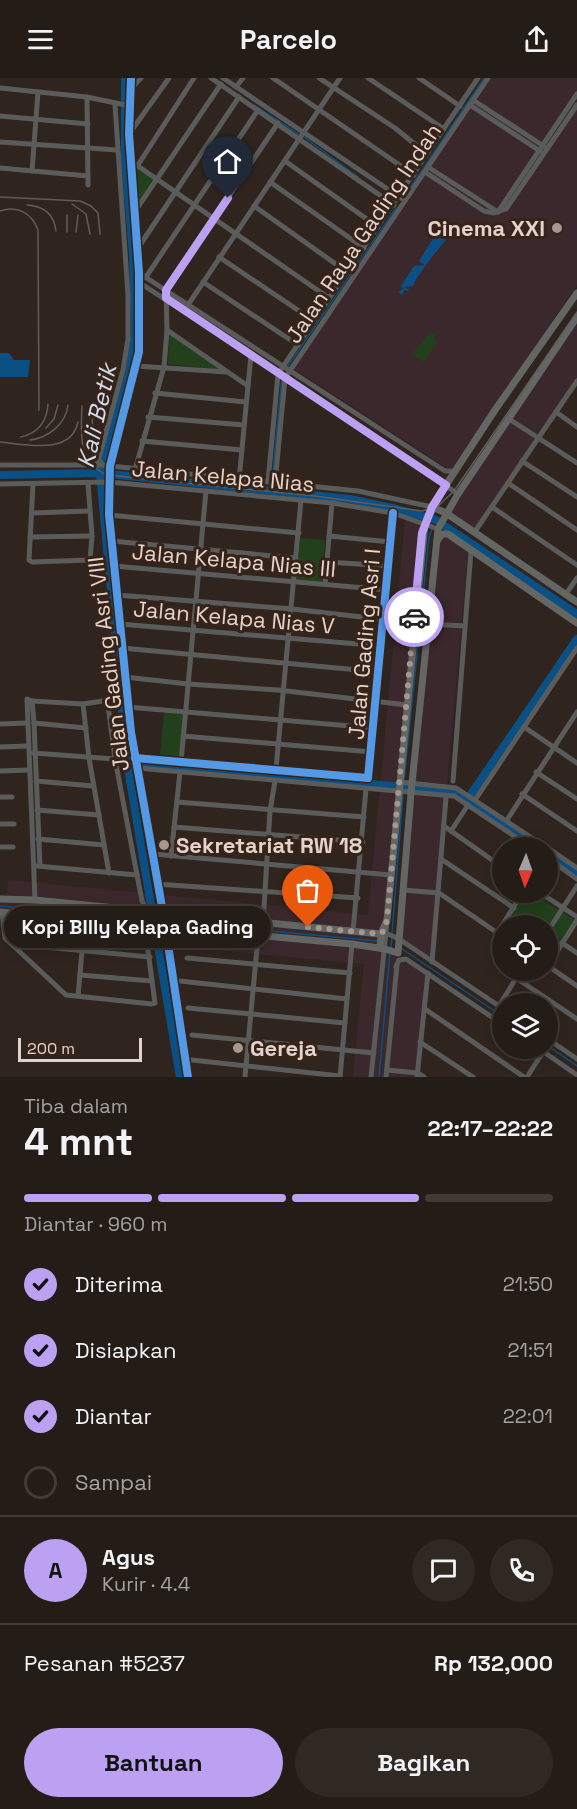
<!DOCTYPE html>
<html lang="id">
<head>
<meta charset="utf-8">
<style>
  :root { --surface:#241c16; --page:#302923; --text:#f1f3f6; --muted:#a3a1a1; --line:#413a35; --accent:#bca0f2 }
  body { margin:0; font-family:"Space Grotesk",sans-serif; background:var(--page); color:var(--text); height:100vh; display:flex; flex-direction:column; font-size:22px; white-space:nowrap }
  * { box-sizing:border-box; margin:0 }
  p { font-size:20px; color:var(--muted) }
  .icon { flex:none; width:33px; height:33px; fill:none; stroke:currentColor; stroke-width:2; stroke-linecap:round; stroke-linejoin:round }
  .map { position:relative; height:999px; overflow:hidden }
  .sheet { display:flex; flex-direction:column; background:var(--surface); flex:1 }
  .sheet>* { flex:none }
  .needle { width:39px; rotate:182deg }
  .fabs { position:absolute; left:492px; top:759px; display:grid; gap:12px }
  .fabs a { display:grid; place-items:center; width:66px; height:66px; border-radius:50%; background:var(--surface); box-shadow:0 3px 15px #0003,0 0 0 2px var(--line); font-size:30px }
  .scale { position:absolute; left:18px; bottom:15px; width:124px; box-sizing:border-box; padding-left:6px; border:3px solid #e2d4cc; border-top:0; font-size:16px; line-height:21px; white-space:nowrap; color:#e2d4cc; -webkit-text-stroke:4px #372317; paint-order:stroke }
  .pin { position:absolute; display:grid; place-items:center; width:51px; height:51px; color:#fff; margin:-62px -26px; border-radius:50% 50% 50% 0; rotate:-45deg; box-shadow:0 0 6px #0007 }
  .pin .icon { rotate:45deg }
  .courier { position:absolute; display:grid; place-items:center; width:60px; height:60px; margin:-30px; border:4px solid #bca0f2; border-radius:50%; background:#fff; color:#222; box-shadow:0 2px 8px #0007 }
  .bubble { position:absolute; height:42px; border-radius:21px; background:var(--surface); box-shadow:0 3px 15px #0003,0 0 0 2px var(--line); font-size:20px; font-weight:700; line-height:42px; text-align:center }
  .head em { font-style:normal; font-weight:700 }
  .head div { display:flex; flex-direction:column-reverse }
  .head { display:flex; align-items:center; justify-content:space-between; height:102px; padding:0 24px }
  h1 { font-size:39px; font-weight:700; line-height:45px }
  .bar { display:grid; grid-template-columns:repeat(4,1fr); gap:9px 6px; align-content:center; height:72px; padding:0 24px }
  .bar i { height:8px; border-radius:4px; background:var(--line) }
  .bar .current { background:var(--accent) }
  .bar p { grid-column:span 4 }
  .line { display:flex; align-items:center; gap:15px; padding:0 24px; border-top:2px solid var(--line) }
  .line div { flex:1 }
  .round { display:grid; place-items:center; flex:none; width:63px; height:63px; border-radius:32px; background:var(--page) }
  ol { padding:0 24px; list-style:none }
  li { display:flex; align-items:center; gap:18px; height:66px }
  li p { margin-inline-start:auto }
  li .icon { padding:6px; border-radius:50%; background:var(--accent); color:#111; stroke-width:4 }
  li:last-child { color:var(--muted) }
  li i { width:33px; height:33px; border:3px solid var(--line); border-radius:50% }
  .primary-button { display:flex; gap:12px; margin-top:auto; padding:12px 24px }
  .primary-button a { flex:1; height:69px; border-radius:36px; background:var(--accent); color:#111; font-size:24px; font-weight:700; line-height:69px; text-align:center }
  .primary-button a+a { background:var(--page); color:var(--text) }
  header { display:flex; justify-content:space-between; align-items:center; height:78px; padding:0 24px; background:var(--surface); font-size:27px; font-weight:700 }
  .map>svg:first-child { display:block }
  .commercial { fill:#3b282c }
  .green { fill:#21401b }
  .water { fill:#0b5084 }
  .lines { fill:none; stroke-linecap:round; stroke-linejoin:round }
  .stream { stroke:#0b5084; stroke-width:1.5 }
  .river { stroke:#0b5084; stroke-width:8 }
  .minor { stroke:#5a5c5b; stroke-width:5 }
  .major { stroke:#646664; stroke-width:7 }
  .tram { stroke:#605c5a; stroke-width:1.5 }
  .cycleway-casing { stroke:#372317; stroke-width:11 }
  .cycleway { stroke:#5399e6; stroke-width:8 }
  .done { stroke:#a4978f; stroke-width:6; stroke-dasharray:0 10.8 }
  .route { stroke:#bca0f2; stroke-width:8 }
  .poi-dot { fill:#a4978f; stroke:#372317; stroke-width:2 }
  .labels { text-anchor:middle; stroke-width:6; stroke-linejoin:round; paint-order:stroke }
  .poi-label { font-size:22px; font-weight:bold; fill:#e2d4cc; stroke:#372317; text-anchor:start }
  .street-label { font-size:22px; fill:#e2d4cc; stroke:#372317 }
  .water-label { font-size:24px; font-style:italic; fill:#cedeef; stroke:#372317 }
</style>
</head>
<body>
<header><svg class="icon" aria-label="menu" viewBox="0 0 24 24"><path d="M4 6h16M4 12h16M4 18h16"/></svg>Parcelo<svg class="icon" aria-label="share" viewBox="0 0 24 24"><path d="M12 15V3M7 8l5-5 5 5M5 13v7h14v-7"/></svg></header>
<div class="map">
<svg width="577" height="999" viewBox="0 0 577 999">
  <rect width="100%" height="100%" fill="#30251e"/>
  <g class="commercial">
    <polygon points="490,0 577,0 577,207 455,388 447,390 293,290"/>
    <polygon points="577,244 577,303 474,455 447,437"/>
    <polygon points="405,442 421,446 383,871 427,897 418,999 353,999 364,886 151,866 148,855 0,841 0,817 7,817 8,802 368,837"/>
    <polygon points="441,452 468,473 447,706 414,704"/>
    <polygon points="413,715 446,718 432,880 400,861"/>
  </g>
  <g class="green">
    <polygon points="135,88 156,101 138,127"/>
    <polygon points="430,254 437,256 434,261 437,264 424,284 412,276"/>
    <polygon points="169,256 223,292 168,286"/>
    <polygon points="300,460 325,462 321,504 296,502"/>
    <polygon points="164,635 184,636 181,680 160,678"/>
    <polygon points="526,815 531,815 575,842 549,884 548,848 505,848"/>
  </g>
  <g class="water">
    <path d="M436 156 444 161V157L449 158C442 166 414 201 413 208L405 209 410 213 404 212 402 217 398 214 403 211 401 208 414 188 425 187 419 183Z"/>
    <polygon points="0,275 9,275 14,282 30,282 28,299 0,299"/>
  </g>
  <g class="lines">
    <g class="stream">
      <polyline points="254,27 300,57"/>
      <polyline points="304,59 358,99"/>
      <polyline points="404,119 484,0"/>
      <polyline points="288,288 396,130"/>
      <polyline points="272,402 282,299"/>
      <polyline points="270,414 271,407"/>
      <polyline points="404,702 429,459 432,451"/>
      <polyline points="0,828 148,842"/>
      <polyline points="153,842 378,863"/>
      <polyline points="392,855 403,716"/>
      <polyline points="391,870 392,859"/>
      <polyline points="402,871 502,938"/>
      <polyline points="548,968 577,988"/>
      <polyline points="379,999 390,874"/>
    </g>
    <g class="river">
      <polyline points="125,0 125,80 133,176 135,254 129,296 100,395 127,685 180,999"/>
      <polyline points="0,397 100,395 350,421 397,431 436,442 577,536"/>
      <polyline points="127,685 452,713 539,770"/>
      <polyline points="467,722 577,561"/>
      <polyline points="548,776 577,795"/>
    </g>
    <g class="minor">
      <polyline points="131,0 129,56 139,195 139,274 110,388 109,437 131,654 164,840 188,999"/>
      <polyline points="211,0 394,127"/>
      <polyline points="223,0 401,120"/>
      <polyline points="273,0 414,97"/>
      <polyline points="319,0 395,50 427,76"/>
      <polyline points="368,0 444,51"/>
      <polyline points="419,0 460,28"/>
      <polyline points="236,9 243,0"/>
      <polyline points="0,10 87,19 130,28"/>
      <polyline points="130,12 141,0"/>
      <polyline points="87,19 88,107"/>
      <polyline points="473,22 545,69"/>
      <polyline points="470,27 540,73"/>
      <polyline points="0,38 88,46"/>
      <polyline points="129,56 169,0"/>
      <polyline points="0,64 117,72"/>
      <polyline points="285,83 378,149"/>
      <polyline points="132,84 329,220"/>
      <polyline points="138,87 194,0"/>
      <polyline points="428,89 498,134"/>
      <polyline points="0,90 88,98"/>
      <polyline points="32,93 38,14"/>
      <polyline points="425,94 484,133 494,135 506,131 577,27"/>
      <polyline points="270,104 364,170"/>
      <polyline points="254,128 347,194"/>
      <polyline points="136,132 221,6"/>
      <polyline points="498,134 577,16"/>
      <polyline points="138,170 239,19"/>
      <polyline points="219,179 314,243"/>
      <polyline points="139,195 445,393 455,393"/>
      <polyline points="146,199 258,32"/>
      <polyline points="203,204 298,267"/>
      <polyline points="140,205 329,328 458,416"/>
      <polyline points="188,227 340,0"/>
      <polyline points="167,252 248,308"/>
      <polyline points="136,288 227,294"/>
      <polyline points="155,315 246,324"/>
      <polyline points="556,334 577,349"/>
      <polyline points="148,339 244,347"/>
      <polyline points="509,341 577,385"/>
      <polyline points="142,363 242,372"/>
      <polyline points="522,383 577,419"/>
      <polyline points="0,387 101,387 358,413 432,429"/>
      <polyline points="97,387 123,292 128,261 128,217 115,27"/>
      <polyline points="135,392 164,289 167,252 166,212 278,45"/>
      <polyline points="239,402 251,277"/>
      <polyline points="268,404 278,296 478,0"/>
      <polyline points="275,405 285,300 488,0"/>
      <polyline points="508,405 577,452"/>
      <polyline points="0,406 109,404 332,425 393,435 438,451"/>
      <polyline points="33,406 29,482 32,484 90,482 92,458 88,405"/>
      <polyline points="492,429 577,487"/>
      <polyline points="32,435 89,433"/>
      <polyline points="109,437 299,455"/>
      <polyline points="474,455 577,303"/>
      <polyline points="329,458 391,464"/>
      <polyline points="30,459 92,458"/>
      <polyline points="111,463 296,480"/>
      <polyline points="327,484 390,488"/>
      <polyline points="114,488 388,512"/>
      <polyline points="325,506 332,425"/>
      <polyline points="566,516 577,500"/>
      <polyline points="117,517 292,531 414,545"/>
      <polyline points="120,546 382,568"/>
      <polyline points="428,546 465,548"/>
      <polyline points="122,570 380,594"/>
      <polyline points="125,599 188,606 278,612 407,627"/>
      <polyline points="32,623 83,626 103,623 108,627 115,681 142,823 155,849 151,860"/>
      <polyline points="83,626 89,680 109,795"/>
      <polyline points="128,629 374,650"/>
      <polyline points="34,645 32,623 27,621 35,822"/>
      <polyline points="0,646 27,645"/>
      <polyline points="524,649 577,685"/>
      <polyline points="183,658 372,674"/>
      <polyline points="0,669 27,668"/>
      <polyline points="33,675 115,681"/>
      <polyline points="135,680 368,700 393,435"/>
      <polyline points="181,684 206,413"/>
      <polyline points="137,690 454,718 532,770"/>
      <polyline points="276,691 301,422"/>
      <polyline points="0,693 29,692"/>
      <polyline points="536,694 577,721"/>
      <polyline points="36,703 93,708"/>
      <polyline points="453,703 471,473"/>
      <polyline points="400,704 456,710 547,770"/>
      <polyline points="522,716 577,753"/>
      <polyline points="0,719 12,719"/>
      <polyline points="475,722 577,570"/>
      <polyline points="177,724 364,739"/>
      <polyline points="37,732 99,737"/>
      <polyline points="507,742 577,634"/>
      <polyline points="0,746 14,746"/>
      <polyline points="444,748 502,789"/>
      <polyline points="174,749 363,764"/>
      <polyline points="451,753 468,727"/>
      <polyline points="38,761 104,767"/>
      <polyline points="0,769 13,769"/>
      <polyline points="548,770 577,790"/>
      <polyline points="153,776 391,797"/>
      <polyline points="171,778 180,694"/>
      <polyline points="548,780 577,801"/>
      <polyline points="441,781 514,830"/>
      <polyline points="37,788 137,797"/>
      <polyline points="40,788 34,645 86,650"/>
      <polyline points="156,806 358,820"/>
      <polyline points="403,812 439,815 502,858"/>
      <polyline points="539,814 577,839"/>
      <polyline points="2,834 5,860 66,917 152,926 155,925 148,873 150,849"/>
      <polyline points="263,845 270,733 275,703"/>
      <polyline points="353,853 366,711"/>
      <polyline points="548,853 577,808"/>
      <polyline points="498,854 523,814"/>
      <polyline points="386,855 399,861 502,930"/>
      <polyline points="562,865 577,875"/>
      <polyline points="13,866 150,879"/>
      <polyline points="187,880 350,895"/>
      <polyline points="432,884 446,720"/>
      <polyline points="548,888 577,842"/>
      <polyline points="548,888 577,908"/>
      <polyline points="396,889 399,882 406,881 502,946"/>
      <polyline points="80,897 152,903"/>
      <polyline points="516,900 577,941"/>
      <polyline points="180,903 347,921"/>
      <polyline points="78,918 82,873"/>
      <polyline points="499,928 521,892"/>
      <polyline points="188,930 345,945"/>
      <polyline points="425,931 524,999"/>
      <polyline points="192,957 374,975"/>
      <polyline points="548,961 577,981"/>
      <polyline points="420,964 473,999"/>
      <polyline points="538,970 577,997"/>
      <polyline points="192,982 340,998"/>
      <polyline points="387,992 418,995 424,999"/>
      <polyline points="245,999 258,859"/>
      <polyline points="340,999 352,866"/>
      <polyline points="371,999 387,845"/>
      <polyline points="386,999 397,887"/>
      <polyline points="417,999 428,895"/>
      <polyline points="527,999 543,974"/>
    </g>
    <g class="major">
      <polyline points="432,429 446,435 577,524"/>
      <polyline points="437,463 442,456 448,456 577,545"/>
      <polyline points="0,821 35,822 381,856"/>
      <polyline points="0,834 352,866 385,871 398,875 411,715 438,451 458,416 577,239"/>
      <polyline points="380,870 381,856 387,842 425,445 446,407 495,332 577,215"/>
    </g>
    <g class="tram">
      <polyline points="0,119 80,123 91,128 98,135 100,156"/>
      <polyline points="72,126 86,136 90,156"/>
      <path d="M27 127C44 128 54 136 56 153"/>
      <path d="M0 133C17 127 32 135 38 152L39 332"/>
      <polyline points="67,154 67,137"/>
      <polyline points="76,154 78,137"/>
      <path d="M82 328C81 355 77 384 107 397L315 418 422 433 437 429 454 413 577 234"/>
      <polyline points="92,328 93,370 106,389"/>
      <polyline points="46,350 54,341 58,327"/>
      <path d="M21 359C38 355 47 343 48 326"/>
      <path d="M30 362C48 360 66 346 68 327"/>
      <path d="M0 364C25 366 71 378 78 344"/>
    </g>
    <defs>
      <g id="cycleway">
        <polyline points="131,0 129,56 139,195 139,274 110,388 109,437 131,654 164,840 188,999"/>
        <polyline points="135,680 368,700 393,435"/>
      </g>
    </defs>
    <use href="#cycleway" class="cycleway-casing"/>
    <use href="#cycleway" class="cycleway"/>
  </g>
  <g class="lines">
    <polyline class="done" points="308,849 379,856 384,853 387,842 414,539"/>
    <polyline class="route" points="228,120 166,212 166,220 446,407 432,429 422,455 414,539"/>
  </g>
  <g class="poi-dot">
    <circle cx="557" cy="150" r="6"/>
    <circle cx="164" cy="767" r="6"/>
    <circle cx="238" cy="970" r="6"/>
  </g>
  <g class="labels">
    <g class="poi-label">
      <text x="545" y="158" text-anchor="end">Cinema XXI</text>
      <text x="176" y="775">Sekretariat RW 18</text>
      <text x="250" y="978">Gereja</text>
    </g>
    <g class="street-label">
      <text transform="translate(363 155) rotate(-56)" y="8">Jalan Raya Gading Indah</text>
      <text transform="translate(223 398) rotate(5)" y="8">Jalan Kelapa Nias</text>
      <text transform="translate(234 482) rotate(5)" y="8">Jalan Kelapa Nias III</text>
      <text transform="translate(234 539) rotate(5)" y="8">Jalan Kelapa Nias V</text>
      <text transform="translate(364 566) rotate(-85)" y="8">Jalan Gading Asri I</text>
      <text transform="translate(108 586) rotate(-97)" y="8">Jalan Gading Asri VIII</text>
    </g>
    <g class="water-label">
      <text transform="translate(97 338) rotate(-77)" y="8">Kali Betik</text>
    </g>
  </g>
</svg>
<div class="fabs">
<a><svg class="needle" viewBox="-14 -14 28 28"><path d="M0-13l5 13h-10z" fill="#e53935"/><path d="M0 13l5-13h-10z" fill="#a3a1a1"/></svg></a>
<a><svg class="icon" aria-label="locate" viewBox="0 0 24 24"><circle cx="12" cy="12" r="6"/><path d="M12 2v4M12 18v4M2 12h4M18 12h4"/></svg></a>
<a><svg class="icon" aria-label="layers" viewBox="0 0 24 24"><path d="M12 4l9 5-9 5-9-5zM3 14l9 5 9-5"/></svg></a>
</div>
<div class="scale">200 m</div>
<div class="pin" style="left:308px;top:849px;background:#ea580c"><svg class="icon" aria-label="bag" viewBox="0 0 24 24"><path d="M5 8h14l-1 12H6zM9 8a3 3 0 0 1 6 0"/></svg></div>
<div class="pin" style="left:228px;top:120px;background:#1f2937"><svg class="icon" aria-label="home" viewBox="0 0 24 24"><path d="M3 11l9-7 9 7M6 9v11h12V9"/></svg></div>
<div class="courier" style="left:414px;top:539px"><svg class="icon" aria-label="car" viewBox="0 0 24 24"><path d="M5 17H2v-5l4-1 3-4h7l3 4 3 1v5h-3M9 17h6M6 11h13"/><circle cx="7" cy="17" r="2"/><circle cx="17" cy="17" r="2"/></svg></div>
<div class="bubble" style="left:4px;top:828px;width:267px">Kopi BIlly Kelapa Gading</div>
</div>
<section class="sheet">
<div class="head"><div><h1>4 mnt</h1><p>Tiba dalam</p></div><em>22:17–22:22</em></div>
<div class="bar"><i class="current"></i><i class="current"></i><i class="current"></i><i></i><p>Diantar · 960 m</p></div>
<ol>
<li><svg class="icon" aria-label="check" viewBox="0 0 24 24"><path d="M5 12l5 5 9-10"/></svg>Diterima<p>21:50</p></li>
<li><svg class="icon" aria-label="check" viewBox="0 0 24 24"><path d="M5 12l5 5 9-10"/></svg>Disiapkan<p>21:51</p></li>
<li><svg class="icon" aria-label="check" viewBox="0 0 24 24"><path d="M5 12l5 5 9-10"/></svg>Diantar<p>22:01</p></li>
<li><i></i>Sampai</li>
</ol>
<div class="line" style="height:108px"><b class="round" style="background:var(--accent);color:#111">A</b><div><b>Agus</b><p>Kurir · 4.4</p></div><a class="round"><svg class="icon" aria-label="chat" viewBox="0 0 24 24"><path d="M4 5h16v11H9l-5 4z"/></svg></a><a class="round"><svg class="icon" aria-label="phone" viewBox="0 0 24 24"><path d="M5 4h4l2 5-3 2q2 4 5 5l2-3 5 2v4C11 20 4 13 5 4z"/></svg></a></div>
<div class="line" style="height:78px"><div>Pesanan #5237</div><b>Rp 132,000</b></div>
<div class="primary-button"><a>Bantuan</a><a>Bagikan</a></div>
</section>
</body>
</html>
